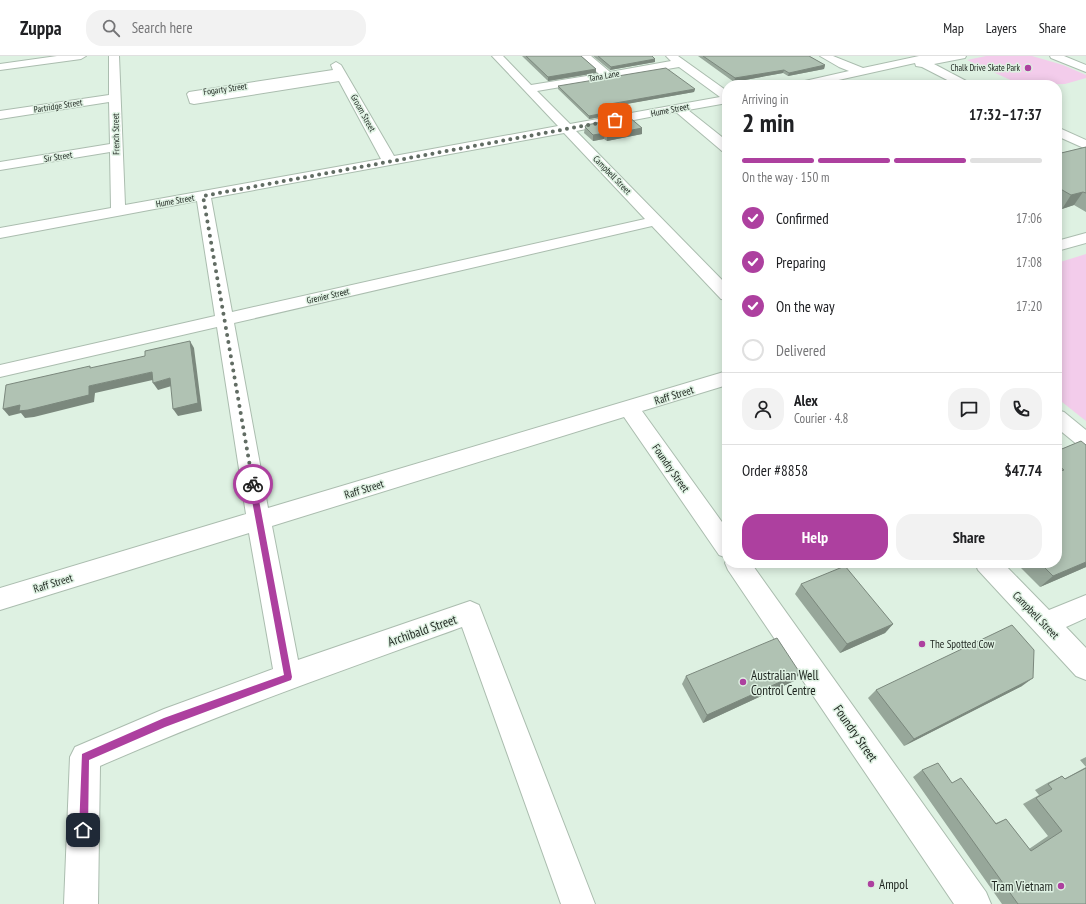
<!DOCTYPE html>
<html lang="en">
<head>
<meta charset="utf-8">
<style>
  :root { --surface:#fff; --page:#f2f2f2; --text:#202124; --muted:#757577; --line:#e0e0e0; --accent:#ad409f }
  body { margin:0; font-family:"PT Sans Narrow",sans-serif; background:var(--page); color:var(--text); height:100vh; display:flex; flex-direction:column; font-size:15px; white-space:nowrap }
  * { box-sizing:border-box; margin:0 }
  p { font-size:13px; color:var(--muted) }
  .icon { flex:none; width:22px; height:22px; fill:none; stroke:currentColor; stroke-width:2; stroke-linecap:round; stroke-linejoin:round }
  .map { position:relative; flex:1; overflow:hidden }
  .sheet { position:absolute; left:722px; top:24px; width:340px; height:488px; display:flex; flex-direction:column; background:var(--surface); border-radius:16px; box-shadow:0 2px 10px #0003 }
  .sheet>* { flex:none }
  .pin { position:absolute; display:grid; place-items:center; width:34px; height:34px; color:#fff; margin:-17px; border-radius:8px; box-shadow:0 2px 6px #0006 }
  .courier { position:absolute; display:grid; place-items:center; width:40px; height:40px; margin:-20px; border:3px solid #ad409f; border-radius:50%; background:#fff; color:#222; box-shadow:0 1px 5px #0007 }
  .head em { font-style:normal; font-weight:600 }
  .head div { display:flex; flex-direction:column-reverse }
  .head { display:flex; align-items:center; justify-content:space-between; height:68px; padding:0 20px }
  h1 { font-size:26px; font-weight:600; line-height:30px }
  .bar { display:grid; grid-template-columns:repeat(4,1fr); gap:6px 4px; align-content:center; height:48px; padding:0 20px }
  .bar i { height:5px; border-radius:3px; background:var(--line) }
  .bar .active { background:var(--accent) }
  .bar p { grid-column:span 4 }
  .line { display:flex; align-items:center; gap:10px; padding:0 20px; border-top:1px solid var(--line) }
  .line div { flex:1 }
  .round { display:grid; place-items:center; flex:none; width:42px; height:42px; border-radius:16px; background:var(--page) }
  ol { padding:0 20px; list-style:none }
  li { display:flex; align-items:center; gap:12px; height:44px }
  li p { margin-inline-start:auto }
  li .icon { padding:4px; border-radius:50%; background:var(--accent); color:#fff; stroke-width:4 }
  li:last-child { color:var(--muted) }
  li i { width:22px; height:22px; border:2px solid var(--line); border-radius:50% }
  .button { display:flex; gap:8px; margin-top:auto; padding:8px 20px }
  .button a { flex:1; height:46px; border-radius:16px; background:var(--accent); color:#fff; font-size:16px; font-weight:600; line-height:46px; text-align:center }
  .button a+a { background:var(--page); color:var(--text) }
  header { display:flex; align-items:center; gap:24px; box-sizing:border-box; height:56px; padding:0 20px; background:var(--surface); border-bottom:1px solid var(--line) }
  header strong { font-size:19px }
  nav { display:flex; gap:22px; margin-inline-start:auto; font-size:14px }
  .search { width:280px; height:36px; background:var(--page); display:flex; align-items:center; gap:10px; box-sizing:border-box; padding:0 14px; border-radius:16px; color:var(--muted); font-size:15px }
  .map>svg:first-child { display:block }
  .green { fill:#f3cceb }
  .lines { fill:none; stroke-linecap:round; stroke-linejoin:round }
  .minor-casing { stroke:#abbdaf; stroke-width:2 }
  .highway-casing { stroke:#abbdaf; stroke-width:2 }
  .minor { fill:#fff; fill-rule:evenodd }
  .highway { fill:#fff; fill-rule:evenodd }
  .wall { fill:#97a79a }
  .shaded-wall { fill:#7b887d }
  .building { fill:#b0c2b3; stroke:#7b887d }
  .route { fill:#ad409f }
  .done { stroke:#616c63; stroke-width:4; stroke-dasharray:0 7.2 }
  .poi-dot { fill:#ad409f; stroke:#def1e2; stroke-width:1.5 }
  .labels { text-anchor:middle; stroke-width:3; stroke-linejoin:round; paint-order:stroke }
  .far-poi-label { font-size:9px; fill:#1d241e; stroke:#def1e2; text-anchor:end }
  .far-street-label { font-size:9px; fill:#1d241e; stroke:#def1e2 }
  .street-label { font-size:11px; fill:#1d241e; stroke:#def1e2 }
  .poi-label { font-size:11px; fill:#1d241e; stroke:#def1e2; text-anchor:start }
  .near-street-label { font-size:13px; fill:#1d241e; stroke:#def1e2 }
  .near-poi-label { font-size:13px; fill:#1d241e; stroke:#def1e2; text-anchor:start }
</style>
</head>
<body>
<header>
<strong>Zuppa</strong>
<div class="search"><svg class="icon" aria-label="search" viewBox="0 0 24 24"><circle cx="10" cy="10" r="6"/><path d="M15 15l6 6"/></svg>Search here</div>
<nav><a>Map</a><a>Layers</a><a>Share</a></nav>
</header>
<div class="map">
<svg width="1086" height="848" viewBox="0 0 1086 848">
  <rect width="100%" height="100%" fill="#def1e2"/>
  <g class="green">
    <polygon points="986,0 1032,0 1063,9 1086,19 1086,22 1065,28 1021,29 967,4"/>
    <polygon points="1086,198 1086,365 1057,342 1057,207"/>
  </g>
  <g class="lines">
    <defs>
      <g id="minor">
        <polygon points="57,0 86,0 81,3 0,14 0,8"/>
        <path d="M109 0H119L125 149 381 103 339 25 194 48 190 47 187 38 189 36 333 14 331 9 336 6 341 9 394 100 558 70 492 0H503L531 29 599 18 579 0H591L610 16 671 5 666 0H678L727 35V47L688 54 727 85V96L722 95 676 56 576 75 727 229V244L721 243 652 170 234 267 268 452 727 315V329L642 355 727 473V502L719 499 624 361 272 470 298 604 470 545 479 549 595 848H561L462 571C341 615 218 658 100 710L98 848H64L70 701 75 691 164 653 273 613 249 477 0 554V532L246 458 217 271 0 321V309L215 260 197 145 0 182V172L111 152 110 96 0 114V106L110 88 109 46 0 63V55L109 39ZM679 11 720 41 570 68 537 35ZM564 77 645 163 232 256 211 142Z"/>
        <polygon points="820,0 833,0 863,12 919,0 966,0 965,2 934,8 970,27 972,29 957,29 922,11 916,10 915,7 816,29 794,29 796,27 849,15 839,11"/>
        <polygon points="1057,71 1086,84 1086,93 1057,80"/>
        <polygon points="1086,177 1086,187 1057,195 1057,185"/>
        <polygon points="1057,354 1064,356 1086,374 1086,393 1079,390 1057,372"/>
        <polygon points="727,503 727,507 751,507 986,836 991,848 954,848 728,514 725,507"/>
        <polygon points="975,507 1003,507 1049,554 1086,539 1086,562 1066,571 1086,592 1086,624 1076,620 978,514"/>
      </g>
      <polygon id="highway" points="1050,0 1064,0 1086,9 1086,16 1051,2"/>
    </defs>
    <use href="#minor" class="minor-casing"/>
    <use href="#highway" class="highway-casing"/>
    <use href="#minor" class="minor"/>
    <use href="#highway" class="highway"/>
  </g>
  <g class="wall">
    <polygon points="522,0 581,0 596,13 596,17 548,25"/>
    <polygon points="593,0 652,0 655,3 655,6 610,14"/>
    <polygon points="698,0 809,0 825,9 824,13 788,20 783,17 734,26"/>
    <polygon points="558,30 695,33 694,36 614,50 618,58 589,63 558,33"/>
    <polygon points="585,71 642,72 642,78 607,85 604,83 593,85 584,77"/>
    <polygon points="1086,91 1086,156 1074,149 1062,153 1057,150 1057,98"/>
    <polygon points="1081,385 1086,511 1040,531 1016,507 1057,507 1057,395"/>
    <polygon points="801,528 893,568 885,577 840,597 795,538"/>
    <polygon points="686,620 794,625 703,667 682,628"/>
    <polygon points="1022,630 904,690 868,642 876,634"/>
    <polygon points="1086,701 1086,848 1002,848 913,721 922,714 952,727 996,767 1006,763 1029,793 1048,780 1023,748 1039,739 1035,734 1049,726 1062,720 1064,723 1086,711 1080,704"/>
  </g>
  <g class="shaded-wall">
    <polygon points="655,3 655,6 610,14 611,11"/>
    <polygon points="825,9 824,13 788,20 789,17"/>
    <polygon points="596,13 596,17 548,25 548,21"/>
    <polygon points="784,14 783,17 734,26 735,22"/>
    <polygon points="695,33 694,36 610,51 610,48"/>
    <polygon points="619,54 618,58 589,63 589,60"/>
    <polygon points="642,72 642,78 607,85 607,79"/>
    <polygon points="605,77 604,83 593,85 593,79"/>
    <polygon points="1083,136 1074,149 1062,153 1071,139"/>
    <polygon points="190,285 194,292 202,355 178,360 173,353"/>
    <polygon points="152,316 157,323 95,337 94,346 34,361 25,362 21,357 9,360 3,353 89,330"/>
    <polygon points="170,322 175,329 158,334 153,327"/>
    <polygon points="1086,506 1086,511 1040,531 1053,520"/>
    <polygon points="893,568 885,577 840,597 847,588"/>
    <polygon points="800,617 794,625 703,667 707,659"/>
    <polygon points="1033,622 1022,630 904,690 914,683"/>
  </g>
  <g class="building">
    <polygon points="526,0 581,0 596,13 548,21"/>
    <polygon points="598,0 652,0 655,3 611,11"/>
    <polygon points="703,0 809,0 825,9 789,17 784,14 735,22"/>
    <polygon points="666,12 695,33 610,48 619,54 589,60 558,30"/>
    <polygon points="629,61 642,72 607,79 605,77 593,79 585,71 586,69"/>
    <polygon points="1086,91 1086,137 1083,136 1071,139 1057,131 1057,98"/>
    <polygon points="190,285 198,347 173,353 170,322 153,327 152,316 89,330 89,339 28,354 19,355 20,349 3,353 6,329 90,310 90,312 145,300 145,295"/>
    <polygon points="1081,385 1086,389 1086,506 1053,520 1040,507 1057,507 1057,416 1064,414 1057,408 1057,395"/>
    <polygon points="845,510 893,568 847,588 801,528"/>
    <polygon points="1012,569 1034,594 1033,622 914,683 876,634"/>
    <polygon points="777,582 800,617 707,659 686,620"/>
    <polygon points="938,707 952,727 961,722 996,768 1006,763 1031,795 1062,775 1036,742 1052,733 1048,728 1062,720 1065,723 1086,712 1086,848 1018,848 922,714"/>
  </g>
  <polygon class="route" points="253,425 256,428 292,621 291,624 165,671 89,704 88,774 86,778 83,779 80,778 79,774 82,698 164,662 284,619 249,428"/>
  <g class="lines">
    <polyline class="done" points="253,428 203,140 615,64"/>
  </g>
  <g class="poi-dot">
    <circle cx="1028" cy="12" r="4"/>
    <circle cx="922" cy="588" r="4"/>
    <circle cx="743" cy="626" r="4"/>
    <circle cx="871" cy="828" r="4"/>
    <circle cx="1061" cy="830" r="4"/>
  </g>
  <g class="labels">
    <g class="far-poi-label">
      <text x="1020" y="15">Chalk Drive Skate Park</text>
    </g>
    <g class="far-street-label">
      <text transform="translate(604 20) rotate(-10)" y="3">Tana Lane</text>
      <text transform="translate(225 33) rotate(-8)" y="3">Fogarty Street</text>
      <text transform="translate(58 50) rotate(-9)" y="3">Partridge Street</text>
      <text transform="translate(670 54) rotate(-11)" y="3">Hume Street</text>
      <text transform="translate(363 57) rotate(61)" y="3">Groom Street</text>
      <text transform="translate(116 78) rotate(-91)" y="3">French Street</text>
      <text transform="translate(58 101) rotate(-9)" y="3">Sir Street</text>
      <text transform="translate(612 119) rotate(46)" y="3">Campbell Street</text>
      <text transform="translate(175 145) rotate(-10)" y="3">Hume Street</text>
      <text transform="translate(328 240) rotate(-13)" y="3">Grenier Street</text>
    </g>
    <g class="street-label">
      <text transform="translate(674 339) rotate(-17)" y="4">Raff Street</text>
      <text transform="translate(671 412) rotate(55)" y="4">Foundry Street</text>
      <text transform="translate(364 433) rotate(-17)" y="4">Raff Street</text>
      <text transform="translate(53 527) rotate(-17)" y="4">Raff Street</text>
      <text transform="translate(1036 559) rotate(46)" y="4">Campbell Street</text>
    </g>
    <g class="poi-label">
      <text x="930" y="592">The Spotted Cow</text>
    </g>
    <g class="near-street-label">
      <text transform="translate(422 574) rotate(-19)" y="5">Archibald Street</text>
      <text transform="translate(856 677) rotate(55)" y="5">Foundry Street</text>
    </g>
    <g class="near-poi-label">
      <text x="751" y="624">Australian Well<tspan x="751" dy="15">Control Centre</tspan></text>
      <text x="879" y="833">Ampol</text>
      <text x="1053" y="835" text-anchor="end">Tram Vietnam</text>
    </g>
  </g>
</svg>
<div class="pin" style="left:615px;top:64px;background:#ea580c"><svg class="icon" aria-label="bag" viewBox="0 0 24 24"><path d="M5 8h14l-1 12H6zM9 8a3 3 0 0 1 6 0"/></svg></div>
<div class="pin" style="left:83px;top:774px;background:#1f2937"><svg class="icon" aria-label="home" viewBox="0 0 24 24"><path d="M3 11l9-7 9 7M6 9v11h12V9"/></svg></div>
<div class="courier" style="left:253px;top:428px"><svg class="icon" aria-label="bike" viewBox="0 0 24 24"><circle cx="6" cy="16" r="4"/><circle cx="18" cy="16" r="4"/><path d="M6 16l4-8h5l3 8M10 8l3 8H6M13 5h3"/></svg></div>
<section class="sheet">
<div class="head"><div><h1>2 min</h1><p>Arriving in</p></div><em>17:32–17:37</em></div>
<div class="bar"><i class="active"></i><i class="active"></i><i class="active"></i><i></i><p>On the way · 150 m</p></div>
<ol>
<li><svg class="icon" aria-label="check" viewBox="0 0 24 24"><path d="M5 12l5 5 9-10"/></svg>Confirmed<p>17:06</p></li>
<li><svg class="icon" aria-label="check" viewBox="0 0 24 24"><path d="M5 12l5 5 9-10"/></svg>Preparing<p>17:08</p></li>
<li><svg class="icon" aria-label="check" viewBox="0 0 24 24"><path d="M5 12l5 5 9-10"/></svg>On the way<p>17:20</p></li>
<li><i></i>Delivered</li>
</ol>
<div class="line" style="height:72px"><a class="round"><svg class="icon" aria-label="person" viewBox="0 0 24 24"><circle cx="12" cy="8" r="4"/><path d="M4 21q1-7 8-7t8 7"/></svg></a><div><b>Alex</b><p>Courier · 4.8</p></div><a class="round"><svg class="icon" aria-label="chat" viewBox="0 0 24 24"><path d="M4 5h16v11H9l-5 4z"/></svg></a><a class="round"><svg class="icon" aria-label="phone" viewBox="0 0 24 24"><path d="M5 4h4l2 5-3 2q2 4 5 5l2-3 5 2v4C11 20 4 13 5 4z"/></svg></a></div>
<div class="line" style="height:52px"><div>Order #8858</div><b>$47.74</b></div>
<div class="button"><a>Help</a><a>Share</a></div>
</section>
</div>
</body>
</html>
